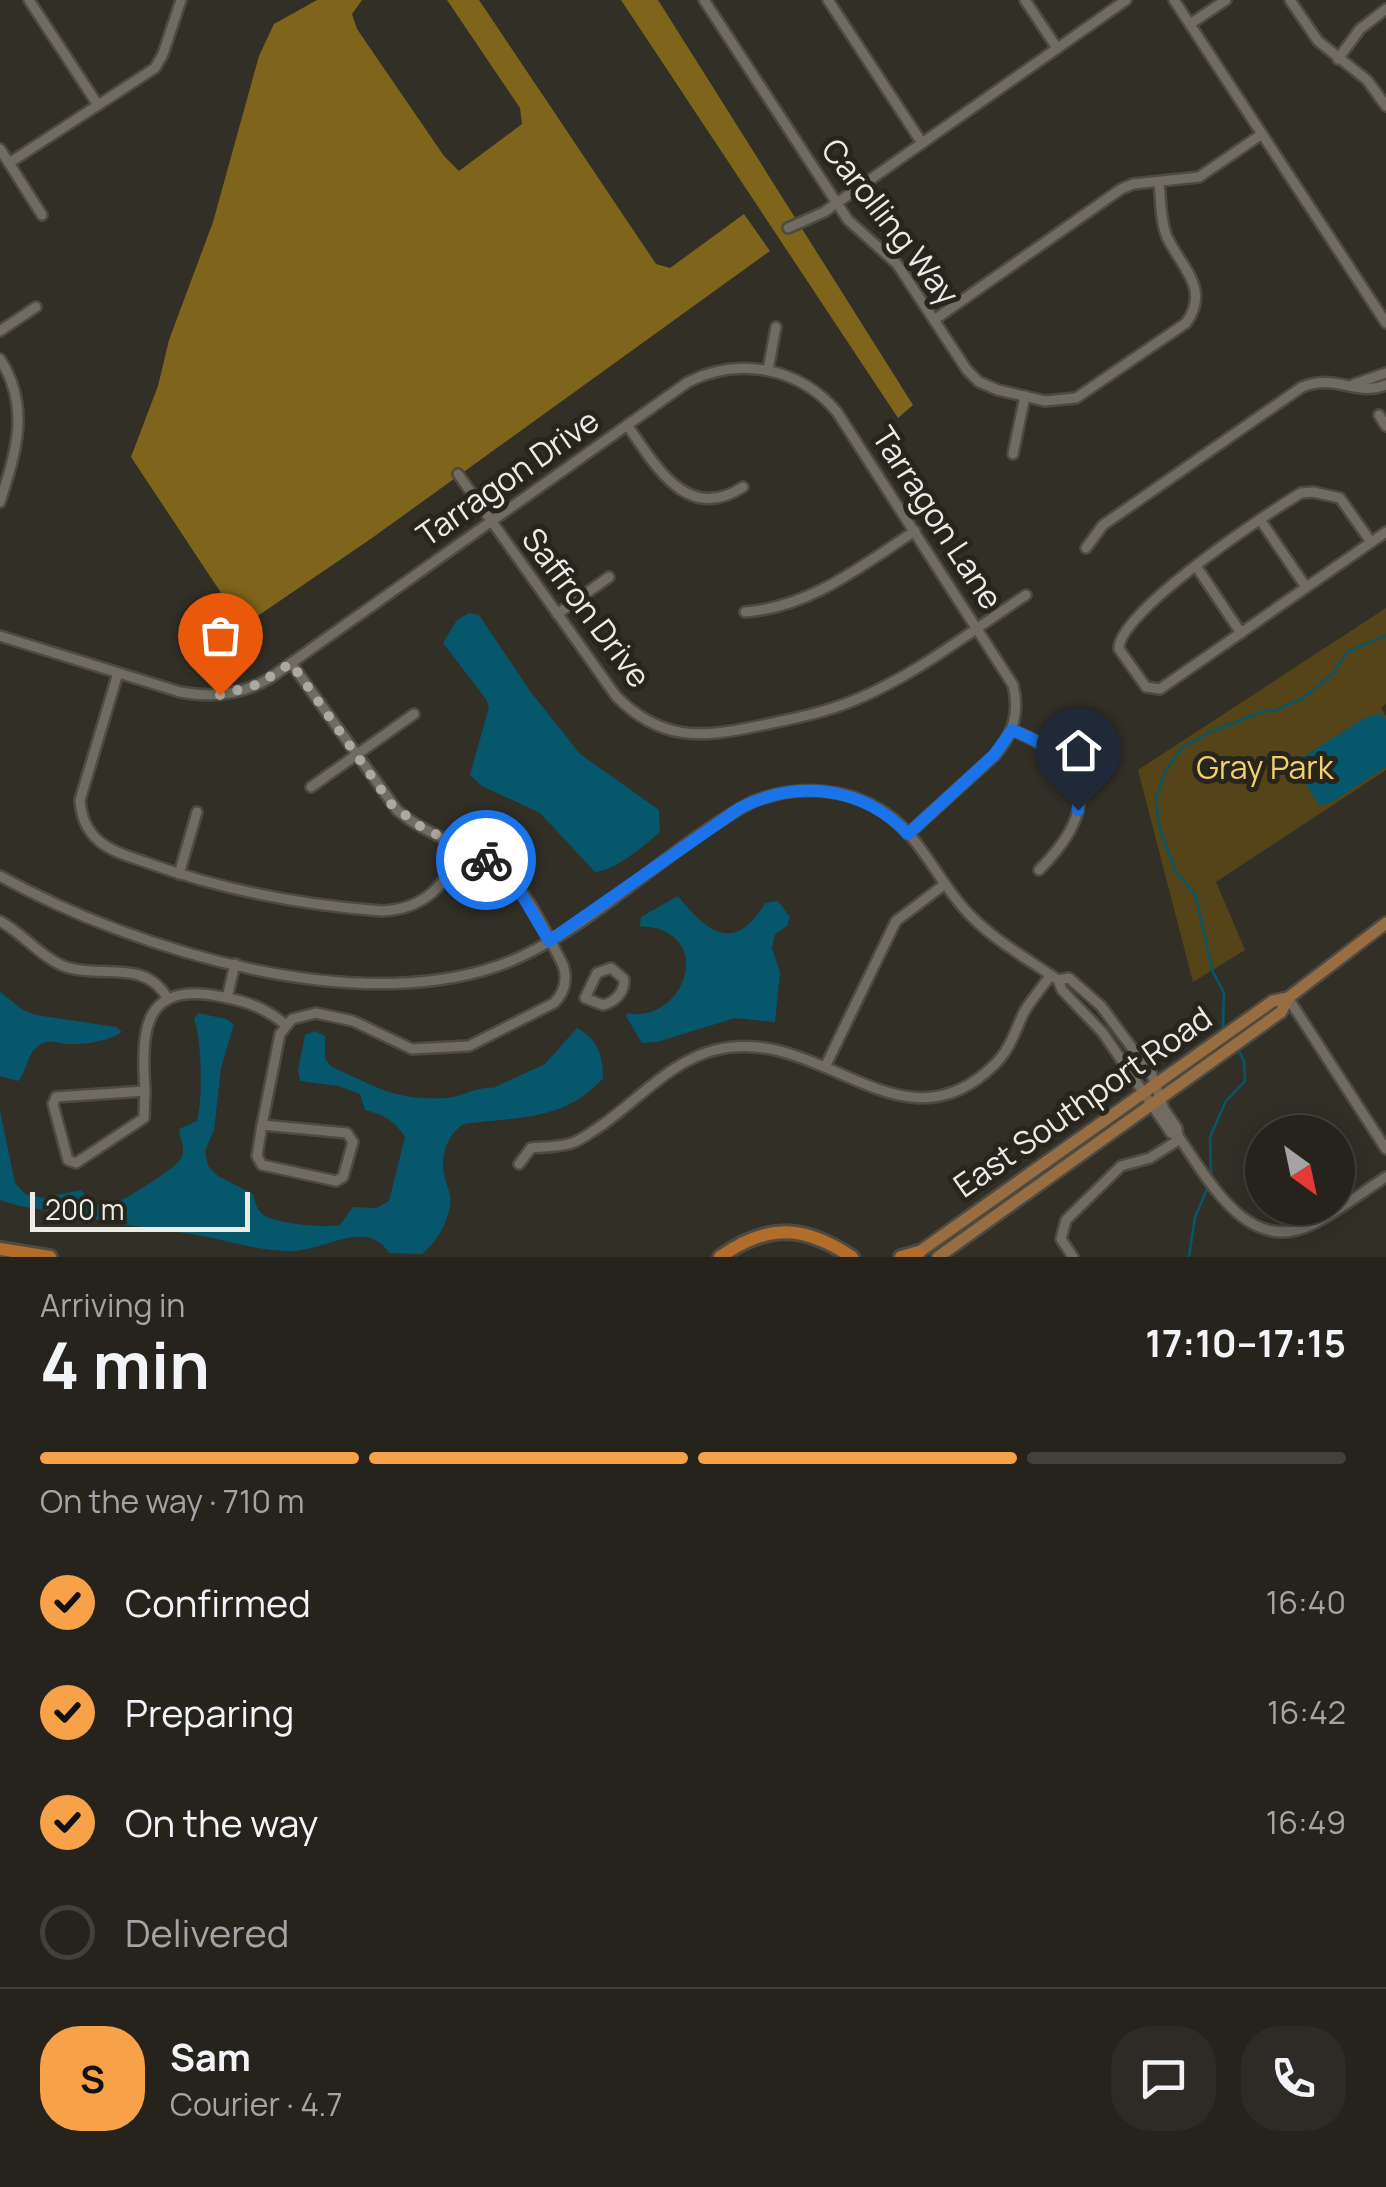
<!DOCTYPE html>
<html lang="en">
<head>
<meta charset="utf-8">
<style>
  :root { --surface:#26231d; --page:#2e2b26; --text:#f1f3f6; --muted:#a4a4a4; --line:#42403b; --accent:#f7a149 }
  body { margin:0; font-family:Manrope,sans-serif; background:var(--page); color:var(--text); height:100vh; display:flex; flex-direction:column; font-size:38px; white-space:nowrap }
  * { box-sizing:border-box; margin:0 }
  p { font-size:32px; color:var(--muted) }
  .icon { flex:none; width:55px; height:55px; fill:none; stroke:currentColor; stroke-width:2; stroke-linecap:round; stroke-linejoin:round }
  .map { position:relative; height:1257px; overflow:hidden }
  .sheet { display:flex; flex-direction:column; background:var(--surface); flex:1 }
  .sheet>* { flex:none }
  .needle { width:65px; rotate:147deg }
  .fabs { position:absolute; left:1245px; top:1115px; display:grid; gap:20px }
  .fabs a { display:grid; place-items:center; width:110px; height:110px; border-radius:50%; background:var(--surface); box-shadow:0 5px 25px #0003,0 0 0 2px var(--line); font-size:50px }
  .scale { position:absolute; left:30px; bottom:25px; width:220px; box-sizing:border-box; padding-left:10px; border:5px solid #edebe5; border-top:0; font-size:28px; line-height:35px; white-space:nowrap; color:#edebe5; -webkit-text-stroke:8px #28251d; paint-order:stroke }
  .pin { position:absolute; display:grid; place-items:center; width:85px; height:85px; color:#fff; margin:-102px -42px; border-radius:50% 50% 50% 0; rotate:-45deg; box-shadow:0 0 10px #0007 }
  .pin .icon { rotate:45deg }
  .courier { position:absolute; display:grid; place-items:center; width:100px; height:100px; margin:-50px; border:8px solid #1a73e8; border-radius:50%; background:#fff; color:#222; box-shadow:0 2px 12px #0007 }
  .summary em { font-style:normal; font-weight:700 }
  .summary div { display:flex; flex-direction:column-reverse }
  .summary { display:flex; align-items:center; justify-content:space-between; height:170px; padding:0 40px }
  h1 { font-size:65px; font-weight:700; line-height:75px }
  .bar { display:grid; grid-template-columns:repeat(4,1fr); gap:15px 10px; align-content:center; height:120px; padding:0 40px }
  .bar i { height:12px; border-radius:8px; background:var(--line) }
  .bar .on { background:var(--accent) }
  .bar p { grid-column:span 4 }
  .line { display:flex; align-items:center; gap:25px; padding:0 40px; border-top:2px solid var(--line) }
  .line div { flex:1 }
  .round { display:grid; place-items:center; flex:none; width:105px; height:105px; border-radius:40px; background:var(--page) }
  ol { padding:0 40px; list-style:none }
  li { display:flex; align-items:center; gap:30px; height:110px }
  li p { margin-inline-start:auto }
  li .icon { padding:10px; border-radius:50%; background:var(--accent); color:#111; stroke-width:4 }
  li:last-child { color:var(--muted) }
  li i { width:55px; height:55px; border:5px solid var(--line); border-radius:50% }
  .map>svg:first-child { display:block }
  .green { fill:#544418 }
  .forest { fill:#7e651b }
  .water { fill:#06576b }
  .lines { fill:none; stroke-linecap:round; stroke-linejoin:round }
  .stream { stroke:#06576b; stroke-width:2.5 }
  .minor-casing { stroke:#4d4a42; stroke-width:14 }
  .major-casing { stroke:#4d4a42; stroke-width:16 }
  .highway-casing { stroke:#4d4a42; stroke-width:18 }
  .minor { stroke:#706c62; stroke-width:9 }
  .major { stroke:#986d41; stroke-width:11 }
  .highway { stroke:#b36d2b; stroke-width:12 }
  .done { stroke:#aca9a2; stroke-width:10; stroke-dasharray:0 18 }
  .route { stroke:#1a73e8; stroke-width:12 }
  .labels { text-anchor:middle; stroke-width:10; stroke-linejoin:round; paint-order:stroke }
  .street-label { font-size:32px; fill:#edebe5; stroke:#28251d }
  .park-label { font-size:32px; fill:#f4d06e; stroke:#28251d }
</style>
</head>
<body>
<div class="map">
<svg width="1386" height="1257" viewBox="0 0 1386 1257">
  <rect width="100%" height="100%" fill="#322f27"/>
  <polygon class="green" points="1386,608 1386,704 1381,708 1386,716 1386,770 1216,882 1245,950 1193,982 1138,770"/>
  <g class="forest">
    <polygon points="317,0 362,0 352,14 357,29 444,156 459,171 522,124 520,108 447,0 479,0 656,264 670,268 744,214 770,251 372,538 243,626 131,457 158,386 169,340 213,222 259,56 274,24"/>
    <polygon points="621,0 658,0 913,405 898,418"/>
  </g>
  <g class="water">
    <path d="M469 613 479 615 530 691 580 754 659 810 660 832C642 847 618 869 595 872L540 813 482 786 470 775 489 707 486 699 443 643 457 620Z"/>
    <polygon points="1376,714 1382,715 1386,720 1386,767 1329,804 1319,805 1299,773 1301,758 1363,719"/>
    <path d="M678 896C707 933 735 954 765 903L778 901 790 917 787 926 775 934 772 948 780 972 775 1022 735 1018 657 1042 642 1043 626 1016 628 1013C674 1024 712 954 664 931 658 927 647 927 640 926L641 917Z"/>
    <path d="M0 992 23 1010 36 1015 116 1027 122 1032C109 1041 84 1045 68 1044 60 1043 51 1040 44 1043 26 1049 29 1069 18 1081L0 1076Z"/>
    <path d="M198 1013 226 1019 234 1024 221 1068 214 1130 205 1151 208 1166 218 1176 253 1194C255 1202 257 1211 265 1216 280 1224 324 1228 340 1225L353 1207 377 1208 389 1201 405 1137C395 1121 383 1114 365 1110L360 1094 338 1086 300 1081 298 1070 305 1035 315 1031 325 1036V1059L332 1067C377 1087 395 1101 446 1098 463 1097 477 1086 493 1088L545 1064 577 1028C598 1039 603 1056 603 1078 566 1121 516 1117 464 1124 448 1133 440 1156 444 1174 446 1185 452 1194 450 1206 447 1224 436 1243 422 1254L389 1253C367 1217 323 1252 290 1251 255 1251 224 1239 191 1234 152 1229 114 1223 76 1215 50 1210 25 1209 0 1200V1111L15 1183 25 1194 43 1198 81 1190C89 1200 94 1206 107 1206 117 1206 174 1169 180 1160 187 1150 180 1140 179 1129L197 1121C203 1100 202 1039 194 1019Z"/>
  </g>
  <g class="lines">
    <g class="stream">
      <polyline points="1223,1028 1224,993 1213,972 1195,894 1175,871 1159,826 1156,798 1166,770 1183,747 1210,732 1264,711 1276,710 1303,698 1332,674 1348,652 1386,635"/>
      <polyline points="1211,1175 1210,1137 1226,1101 1245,1081 1244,1061 1237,1047"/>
      <polyline points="1189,1257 1195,1217 1208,1187"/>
    </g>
    <defs>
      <g id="minor">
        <polyline points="29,0 98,105"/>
        <path d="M704 0 848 220 897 264 967 370 979 382 998 390 1045 401 1076 398 1186 323C1211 289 1181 267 1167 237 1160 220 1161 200 1159 182"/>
        <polyline points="828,0 922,143"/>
        <polyline points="1025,0 1057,48"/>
        <polyline points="1174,0 1386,323"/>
        <polyline points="1290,0 1318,41 1367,80 1386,106"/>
        <polyline points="1190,24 1226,0"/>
        <polyline points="1338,59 1360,29 1386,9"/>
        <polyline points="0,149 42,215"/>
        <polyline points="9,163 155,68 163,54 181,0"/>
        <polyline points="788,228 824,212 1126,0"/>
        <polyline points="934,320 1121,189 1133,184 1199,177 1262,134"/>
        <polyline points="0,331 36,307"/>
        <path d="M0 359C31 407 16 452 0 502"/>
        <polyline points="768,370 776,327"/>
        <polyline points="1354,384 1386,373"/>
        <polyline points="1379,415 1386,426"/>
        <path d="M627 425C655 464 686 524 743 487"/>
        <polyline points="1013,454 1025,396"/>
        <path d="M458 474 616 696C660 741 701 738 758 726 791 719 824 713 855 700 916 675 971 631 1026 595"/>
        <polyline points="1261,521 1306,587"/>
        <path d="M1371 542 1340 498 1313 492 1301 493C1267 513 1117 613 1119 649L1146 687 1160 689 1386 532"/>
        <path d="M1086 548 1103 525 1302 387C1336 373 1357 397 1386 385"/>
        <polyline points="1196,566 1241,633"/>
        <path d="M745 612C811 607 861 566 915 531"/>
        <polyline points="557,614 609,577"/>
        <path d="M0 636 180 692C212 698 242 695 270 678L688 382C740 356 800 368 837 412L1013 685C1020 713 1013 734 995 755L908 834"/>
        <path d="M118 673 80 800C81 816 86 830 99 841 112 852 131 857 148 863 222 890 303 905 382 911 426 909 444 885 464 849"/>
        <path d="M1012 730C1093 763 1100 809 1039 870"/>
        <polyline points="311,787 414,714"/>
        <polyline points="179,874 197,812"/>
        <path d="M0 876C134 950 370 1024 518 958 603 919 670 846 752 802 806 780 869 789 909 834 931 859 946 891 970 915 995 941 1028 959 1058 980L1062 990 1103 1033 1171 1133 1178 1136C1209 1180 1248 1257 1313 1224 1339 1211 1362 1192 1386 1177"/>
        <path d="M0 921C22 933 43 959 66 967 103 979 145 958 168 999"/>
        <path d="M611 968 624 979C625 992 615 1002 603 1005L585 998 597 973Z"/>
        <polyline points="1058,980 1069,978 1101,1006 1152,1075 1164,1109 1177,1128 1178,1136"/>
        <polyline points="227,998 235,964"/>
        <polyline points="1288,998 1386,1149"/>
        <polyline points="825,1067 896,921 945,884"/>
        <polygon points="145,1091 144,1118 76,1163 68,1160 53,1104 56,1097"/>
        <path d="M145 1091C141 1028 143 980 223 997 249 1002 265 1008 286 1025"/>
        <path d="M262 1125 280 1034 292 1019 316 1013 353 1021 412 1049 469 1046 554 1003C565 992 568 980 563 965 546 933 528 890 498 868 467 846 427 836 397 810L291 663"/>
        <polygon points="262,1125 347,1133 353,1142 343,1177 336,1181 262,1165 257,1156"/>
        <path d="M519 1164 531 1148C543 1147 557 1147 569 1144 581 1141 591 1132 602 1125 639 1099 671 1061 715 1050 820 1023 901 1157 994 1065 1010 1050 1015 1031 1024 1012 1032 999 1042 987 1051 975"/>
        <polyline points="1073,1257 1061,1239 1066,1220 1121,1166 1150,1158 1180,1139"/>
      </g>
      <g id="major">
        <polyline points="915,1255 1273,1001 1288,998 1386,923"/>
        <polyline points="938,1257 1281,1012 1288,998"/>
      </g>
      <g id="highway">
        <polyline points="0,1249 50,1257"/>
        <path d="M720 1257C768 1223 804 1225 852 1257"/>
        <polyline points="901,1257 919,1252"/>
      </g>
    </defs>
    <use href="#minor" class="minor-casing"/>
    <use href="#major" class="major-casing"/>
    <use href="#highway" class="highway-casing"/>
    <use href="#minor" class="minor"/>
    <use href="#major" class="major"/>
    <use href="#highway" class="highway"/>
  </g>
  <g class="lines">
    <polyline class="done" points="220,695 259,684 291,663 392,805 420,826 486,860"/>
    <path class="route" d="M486 860 516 885 549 941 740 808C797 779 862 786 908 834L994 755 1012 730C1050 745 1081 764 1078 810"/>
  </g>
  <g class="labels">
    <g class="street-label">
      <text transform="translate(890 222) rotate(52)" y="11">Carolling Way</text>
      <text transform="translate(508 478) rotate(-35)" y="11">Tarragon Drive</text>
      <text transform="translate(937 518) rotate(57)" y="11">Tarragon Lane</text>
      <text transform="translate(586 608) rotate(53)" y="11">Saffron Drive</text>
      <text transform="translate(1083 1102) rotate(-35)" y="11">East Southport Road</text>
    </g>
    <g class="park-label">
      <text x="1265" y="779">Gray Park</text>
    </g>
  </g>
</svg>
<div class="fabs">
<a><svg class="needle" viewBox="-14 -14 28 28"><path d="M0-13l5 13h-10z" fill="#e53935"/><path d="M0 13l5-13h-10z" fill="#a4a4a4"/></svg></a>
</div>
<div class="scale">200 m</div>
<div class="pin" style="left:220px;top:695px;background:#ea580c"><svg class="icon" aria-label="bag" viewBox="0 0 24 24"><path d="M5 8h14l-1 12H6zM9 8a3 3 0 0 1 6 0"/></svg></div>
<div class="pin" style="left:1078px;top:810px;background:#1f2937"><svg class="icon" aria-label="home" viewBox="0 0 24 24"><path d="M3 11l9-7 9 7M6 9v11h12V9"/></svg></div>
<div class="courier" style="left:486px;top:860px"><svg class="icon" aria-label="bike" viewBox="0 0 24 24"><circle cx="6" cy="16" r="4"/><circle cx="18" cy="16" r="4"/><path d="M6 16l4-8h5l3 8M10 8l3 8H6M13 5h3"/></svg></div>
</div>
<section class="sheet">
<div class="summary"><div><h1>4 min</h1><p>Arriving in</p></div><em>17:10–17:15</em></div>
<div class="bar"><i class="on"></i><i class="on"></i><i class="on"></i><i></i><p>On the way · 710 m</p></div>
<ol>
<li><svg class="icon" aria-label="check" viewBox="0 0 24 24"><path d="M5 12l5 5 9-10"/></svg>Confirmed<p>16:40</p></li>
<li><svg class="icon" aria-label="check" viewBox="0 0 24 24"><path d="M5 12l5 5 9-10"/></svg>Preparing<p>16:42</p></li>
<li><svg class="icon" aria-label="check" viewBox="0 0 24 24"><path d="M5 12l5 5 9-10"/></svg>On the way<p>16:49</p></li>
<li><i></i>Delivered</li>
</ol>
<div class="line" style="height:180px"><b class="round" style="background:var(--accent);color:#111">S</b><div><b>Sam</b><p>Courier · 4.7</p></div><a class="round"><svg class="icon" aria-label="chat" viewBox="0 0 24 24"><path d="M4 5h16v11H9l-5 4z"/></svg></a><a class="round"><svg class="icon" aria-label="phone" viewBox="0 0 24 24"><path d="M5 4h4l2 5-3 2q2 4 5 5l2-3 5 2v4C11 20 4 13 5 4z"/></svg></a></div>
</section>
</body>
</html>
